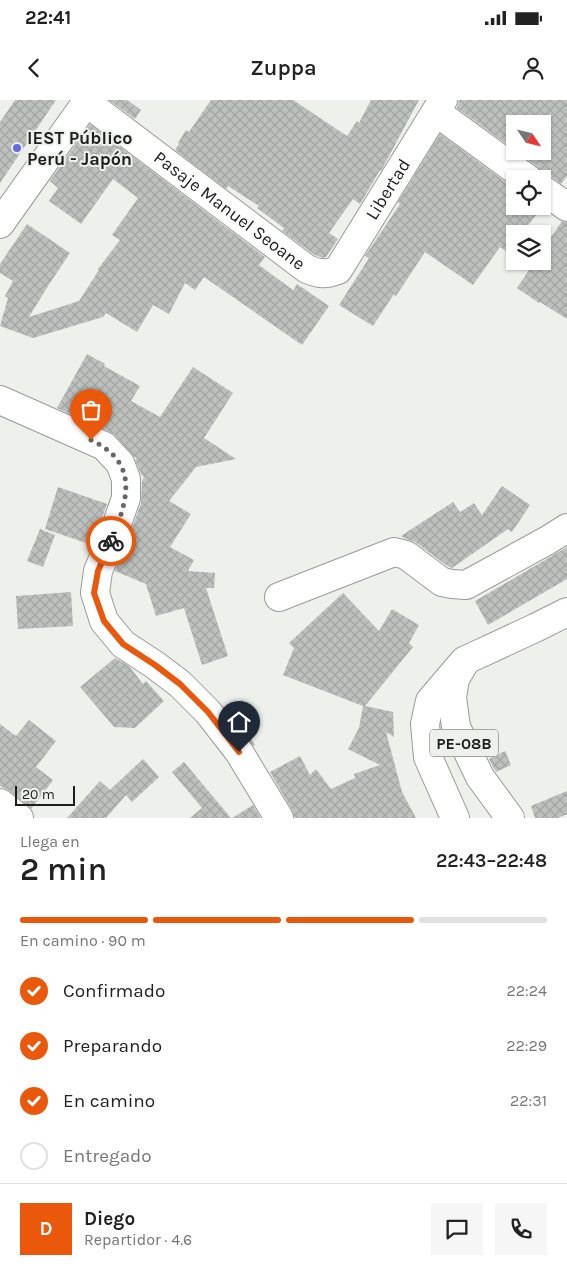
<!DOCTYPE html>
<html lang="es">
<head>
<meta charset="utf-8">
<style>
  :root { --surface:#fff; --page:#f6f6f6; --text:#222; --muted:#767676; --line:#e0e0e0; --accent:#ea580c }
  body { margin:0; font-family:Karla,sans-serif; background:var(--page); color:var(--text); height:100vh; display:flex; flex-direction:column; font-size:19px; white-space:nowrap }
  * { box-sizing:border-box; margin:0 }
  p { font-size:16px; color:var(--muted) }
  .icon { flex:none; width:28px; height:28px; fill:none; stroke:currentColor; stroke-width:2; stroke-linecap:round; stroke-linejoin:round }
  .map { position:relative; height:718px; overflow:hidden }
  .sheet { display:flex; flex-direction:column; background:var(--surface); flex:1 }
  .sheet>* { flex:none }
  .needle { width:32px; rotate:125deg }
  .controls { position:absolute; left:506px; top:15px; display:grid; gap:10px }
  .controls a { display:grid; place-items:center; width:45px; height:45px; border-radius:0px; background:var(--surface); box-shadow:0 1px 4px #0004; font-size:25px }
  .scale { position:absolute; left:15px; bottom:12px; width:60px; box-sizing:border-box; padding-left:5px; border:2px solid #1d1e1c; border-top:0; font-size:14px; line-height:18px; white-space:nowrap; color:#1d1e1c; -webkit-text-stroke:4px #eef0eb; paint-order:stroke }
  .pin { position:absolute; display:grid; place-items:center; width:42px; height:42px; color:#fff; margin:-51px -21px; border-radius:50% 50% 50% 0; rotate:-45deg; box-shadow:0 0 5px #0007 }
  .pin .icon { rotate:45deg }
  .courier { position:absolute; display:grid; place-items:center; width:50px; height:50px; margin:-25px; border:4px solid #ea580c; border-radius:50%; background:#fff; color:#222; box-shadow:0 1px 6px #0007 }
  .headline em { font-style:normal; font-weight:600 }
  .headline div { display:flex; flex-direction:column-reverse }
  .headline { display:flex; align-items:center; justify-content:space-between; height:85px; padding:0 20px }
  h1 { font-size:32px; font-weight:600; line-height:38px }
  .bar { display:grid; grid-template-columns:repeat(4,1fr); gap:8px 5px; align-content:center; height:60px; padding:0 20px }
  .bar i { height:6px; border-radius:4px; background:var(--line) }
  .bar .on { background:var(--accent) }
  .bar p { grid-column:span 4 }
  .line { display:flex; align-items:center; gap:12px; padding:0 20px; border-top:1px solid var(--line) }
  .line div { flex:1 }
  .round { display:grid; place-items:center; flex:none; width:52px; height:52px; border-radius:0px; background:var(--page) }
  ol { padding:0 20px; list-style:none }
  li { display:flex; align-items:center; gap:15px; height:55px }
  li p { margin-inline-start:auto }
  li .icon { padding:5px; border-radius:50%; background:var(--accent); color:#fff; stroke-width:4 }
  li:last-child { color:var(--muted) }
  li i { width:28px; height:28px; border:2px solid var(--line); border-radius:50% }
  .status { display:flex; justify-content:space-between; align-items:center; height:35px; padding:0 25px; background:var(--surface); direction:ltr }
  .status svg { height:14px; fill:currentColor }
  header { display:flex; justify-content:space-between; align-items:center; height:65px; padding:0 20px; background:var(--surface); font-size:22px; font-weight:600 }
  .map>svg:first-child { display:block }
  .building { fill:url(#building-cross-hatch) }
  .lines { fill:none; stroke-linecap:round; stroke-linejoin:round }
  .minor-casing { stroke:#9a9b97; stroke-width:30 }
  .major-casing { stroke:#9a9b97; stroke-width:30 }
  .highway-casing { stroke:#9a9b97; stroke-width:30 }
  .minor { stroke:#fff; stroke-width:28 }
  .major { stroke:#fff; stroke-width:28 }
  .highway { stroke:#fff; stroke-width:28 }
  .done { stroke:#666864; stroke-width:5; stroke-dasharray:0 9 }
  .route { stroke:#ea580c; stroke-width:6 }
  .poi-dot { fill:#616be3; stroke:#eef0eb; stroke-width:2 }
  .labels { text-anchor:middle; stroke-width:4; stroke-linejoin:round; paint-order:stroke }
  .shield { fill:#eef0eb; stroke:#5c5d5a; stroke-width:1 }
  .shield-label { font-size:16px; font-weight:bold; fill:#1d1e1c }
  .poi-label { font-size:18px; font-weight:bold; fill:#1d1e1c; stroke:#eef0eb; text-anchor:start }
  .street-label { font-size:18px; fill:#1d1e1c; stroke:#eef0eb }
</style>
</head>
<body>
<div class="status"><b>22:41</b><svg viewBox="0 0 49 12"><path d="M0 12V9h3v3zM5 12V6h3v6zM10 12V3h3v9zM15 12V0h3v12zM26 1h20v11H26zM47 4h2v5h-2z"/></svg></div>
<header><svg class="icon" aria-label="back" viewBox="0 0 24 24"><path d="M15 5l-7 7 7 7"/></svg>Zuppa<svg class="icon" aria-label="person" viewBox="0 0 24 24"><circle cx="12" cy="8" r="4"/><path d="M4 21q1-7 8-7t8 7"/></svg></header>
<div class="map">
<svg width="567" height="718" viewBox="0 0 567 718">
  <defs>
    <pattern id="building-cross-hatch" width="8" height="8" patternUnits="userSpaceOnUse" patternTransform="scale(1.25)"><rect width="8" height="8" fill="#bdc1be"/><path d="M0 0l8 8M0 8l8-8" fill="none" stroke="#a2a5a3"/></pattern>
  </defs>
  <rect width="100%" height="100%" fill="#eef0eb"/>
  <g class="building">
    <polygon points="15,0 56,0 0,83 0,22"/>
    <polygon points="109,0 127,0 141,10 135,19"/>
    <polygon points="211,0 293,0 347,36 357,21 359,23 371,0 419,0 381,71 380,70 360,104 353,99 329,133 338,139 326,157 323,158 315,155 282,131 284,128 257,108 259,106 228,86 226,89 175,50 179,44 178,43 186,30 189,32"/>
    <polygon points="459,0 567,0 567,76 561,84 551,76 542,74 537,66 516,51 542,51 542,24 515,24 515,50 457,8"/>
    <polygon points="90,24 265,157 259,165 293,190 297,184 329,206 302,245 204,177 195,190 185,183 169,214 153,205 137,232 106,213 103,217 33,238 0,226 8,198 5,196 13,181 0,173 0,164 27,124 70,153 48,186 29,217 79,201 99,170 98,169 120,140 112,135 138,98 113,79 81,124 49,101 58,88 50,81"/>
    <polygon points="440,34 515,89 515,106 539,106 542,108 521,134 515,134 515,141 507,152 500,147 473,185 425,152 396,196 394,194 373,226 339,205 369,158 365,156 400,104 398,102"/>
    <polygon points="562,121 567,122 567,219 540,202 539,203 517,188 535,161 542,161 542,150"/>
    <polygon points="87,254 105,264 104,266 140,286 131,301 160,317 193,267 233,293 204,338 236,359 196,367 169,401 191,414 170,447 194,460 188,471 215,473 214,488 206,488 228,556 202,565 184,508 156,516 146,484 115,471 127,443 141,403 142,381 144,377 141,374 135,360 137,358 134,357 115,335 110,332 57,308"/>
    <polygon points="502,386 530,405 512,432 508,429 452,468 449,467 415,442 404,438 401,436 453,402 460,412 474,403 482,415"/>
    <polygon points="58,387 107,404 92,445 45,429"/>
    <polygon points="40,429 55,435 43,467 27,461"/>
    <polygon points="567,447 567,479 488,525 475,501"/>
    <polygon points="71,492 73,526 18,529 16,496"/>
    <polygon points="343,493 379,531 392,509 419,525 409,543 413,547 365,606 393,612 394,637 386,632 402,692 416,718 295,718 292,710 270,672 300,656 310,675 316,669 331,689 355,678 354,674 380,665 348,649 359,628 363,606 283,575 294,548 289,543"/>
    <polygon points="115,558 129,566 143,584 146,581 164,601 135,628 114,627 80,587"/>
    <polygon points="242,600 251,613 239,622 255,645 253,646 226,610"/>
    <polygon points="29,620 56,641 36,667 53,680 31,709 10,691 0,686 0,624 16,636"/>
    <polygon points="505,651 511,665 496,672 489,659"/>
    <polygon points="143,659 159,677 132,702 126,695 106,718 67,718 100,681 110,690"/>
    <polygon points="184,662 231,718 190,718 202,708 172,672"/>
    <polygon points="567,691 567,714 558,718 535,718 531,706"/>
    <polygon points="253,705 261,718 232,718"/>
  </g>
  <g class="lines">
    <defs>
      <g id="minor">
        <path id="s1" d="M86 2 307 169C319 174 325 175 338 170L443 0"/>
        <polyline points="436,12 528,79"/>
        <polyline points="542,89 567,107"/>
        <polyline points="0,300 104,346 120,363 126,379 126,398 112,438 98,471 95,493 104,521 123,544 155,565 180,584 208,612 239,652 279,718"/>
        <polyline points="279,497 394,452 406,455 442,482 452,484 466,485 548,440 567,428"/>
        <polyline points="0,703 19,718"/>
        <polyline points="455,718 428,657 425,624 430,601 464,561"/>
      </g>
      <polyline id="major" points="0,124 88,0"/>
      <polyline id="highway" points="510,718 480,677 456,627 452,597 455,579 466,560 535,528 567,512"/>
    </defs>
    <use href="#minor" class="minor-casing"/>
    <use href="#major" class="major-casing"/>
    <use href="#highway" class="highway-casing"/>
    <use href="#minor" class="minor"/>
    <use href="#major" class="major"/>
    <use href="#highway" class="highway"/>
  </g>
  <g class="lines">
    <path class="done" d="M91 340C140 363 128 400 111 441"/>
    <polyline class="route" points="111,441 98,471 94,493 104,521 123,544 155,565 180,584 208,612 239,652"/>
  </g>
  <circle class="poi-dot" cx="17" cy="48" r="5"/>
  <g class="labels">
    <rect class="shield" x="430" y="629.5" width="68" height="27" rx="4"/>
    <g class="shield-label">
      <text x="464" y="649">PE-08B</text>
    </g>
    <g class="poi-label">
      <text x="27" y="44">IEST Público<tspan x="27" dy="21">Perú - Japón</tspan></text>
    </g>
    <g class="street-label">
      <text dy="6" stroke="none"><textPath href="#s1" startOffset="404">Libertad</textPath></text>
      <text dy="6" stroke="none"><textPath href="#s1" startOffset="180">Pasaje Manuel Seoane</textPath></text>
    </g>
  </g>
</svg>
<div class="controls">
<a><svg class="needle" viewBox="-14 -14 28 28"><path d="M0-13l5 13h-10z" fill="#e53935"/><path d="M0 13l5-13h-10z" fill="#767676"/></svg></a>
<a><svg class="icon" aria-label="locate" viewBox="0 0 24 24"><circle cx="12" cy="12" r="6"/><path d="M12 2v4M12 18v4M2 12h4M18 12h4"/></svg></a>
<a><svg class="icon" aria-label="layers" viewBox="0 0 24 24"><path d="M12 4l9 5-9 5-9-5zM3 14l9 5 9-5"/></svg></a>
</div>
<div class="scale">20 m</div>
<div class="pin" style="left:91px;top:340px;background:#ea580c"><svg class="icon" aria-label="bag" viewBox="0 0 24 24"><path d="M5 8h14l-1 12H6zM9 8a3 3 0 0 1 6 0"/></svg></div>
<div class="pin" style="left:239px;top:652px;background:#1f2937"><svg class="icon" aria-label="home" viewBox="0 0 24 24"><path d="M3 11l9-7 9 7M6 9v11h12V9"/></svg></div>
<div class="courier" style="left:111px;top:441px"><svg class="icon" aria-label="bike" viewBox="0 0 24 24"><circle cx="6" cy="16" r="4"/><circle cx="18" cy="16" r="4"/><path d="M6 16l4-8h5l3 8M10 8l3 8H6M13 5h3"/></svg></div>
</div>
<section class="sheet">
<div class="headline"><div><h1>2 min</h1><p>Llega en</p></div><em>22:43–22:48</em></div>
<div class="bar"><i class="on"></i><i class="on"></i><i class="on"></i><i></i><p>En camino · 90 m</p></div>
<ol>
<li><svg class="icon" aria-label="check" viewBox="0 0 24 24"><path d="M5 12l5 5 9-10"/></svg>Confirmado<p>22:24</p></li>
<li><svg class="icon" aria-label="check" viewBox="0 0 24 24"><path d="M5 12l5 5 9-10"/></svg>Preparando<p>22:29</p></li>
<li><svg class="icon" aria-label="check" viewBox="0 0 24 24"><path d="M5 12l5 5 9-10"/></svg>En camino<p>22:31</p></li>
<li><i></i>Entregado</li>
</ol>
<div class="line" style="height:90px"><b class="round" style="background:var(--accent);color:#fff">D</b><div><b>Diego</b><p>Repartidor · 4.6</p></div><a class="round"><svg class="icon" aria-label="chat" viewBox="0 0 24 24"><path d="M4 5h16v11H9l-5 4z"/></svg></a><a class="round"><svg class="icon" aria-label="phone" viewBox="0 0 24 24"><path d="M5 4h4l2 5-3 2q2 4 5 5l2-3 5 2v4C11 20 4 13 5 4z"/></svg></a></div>
</section>
</body>
</html>
